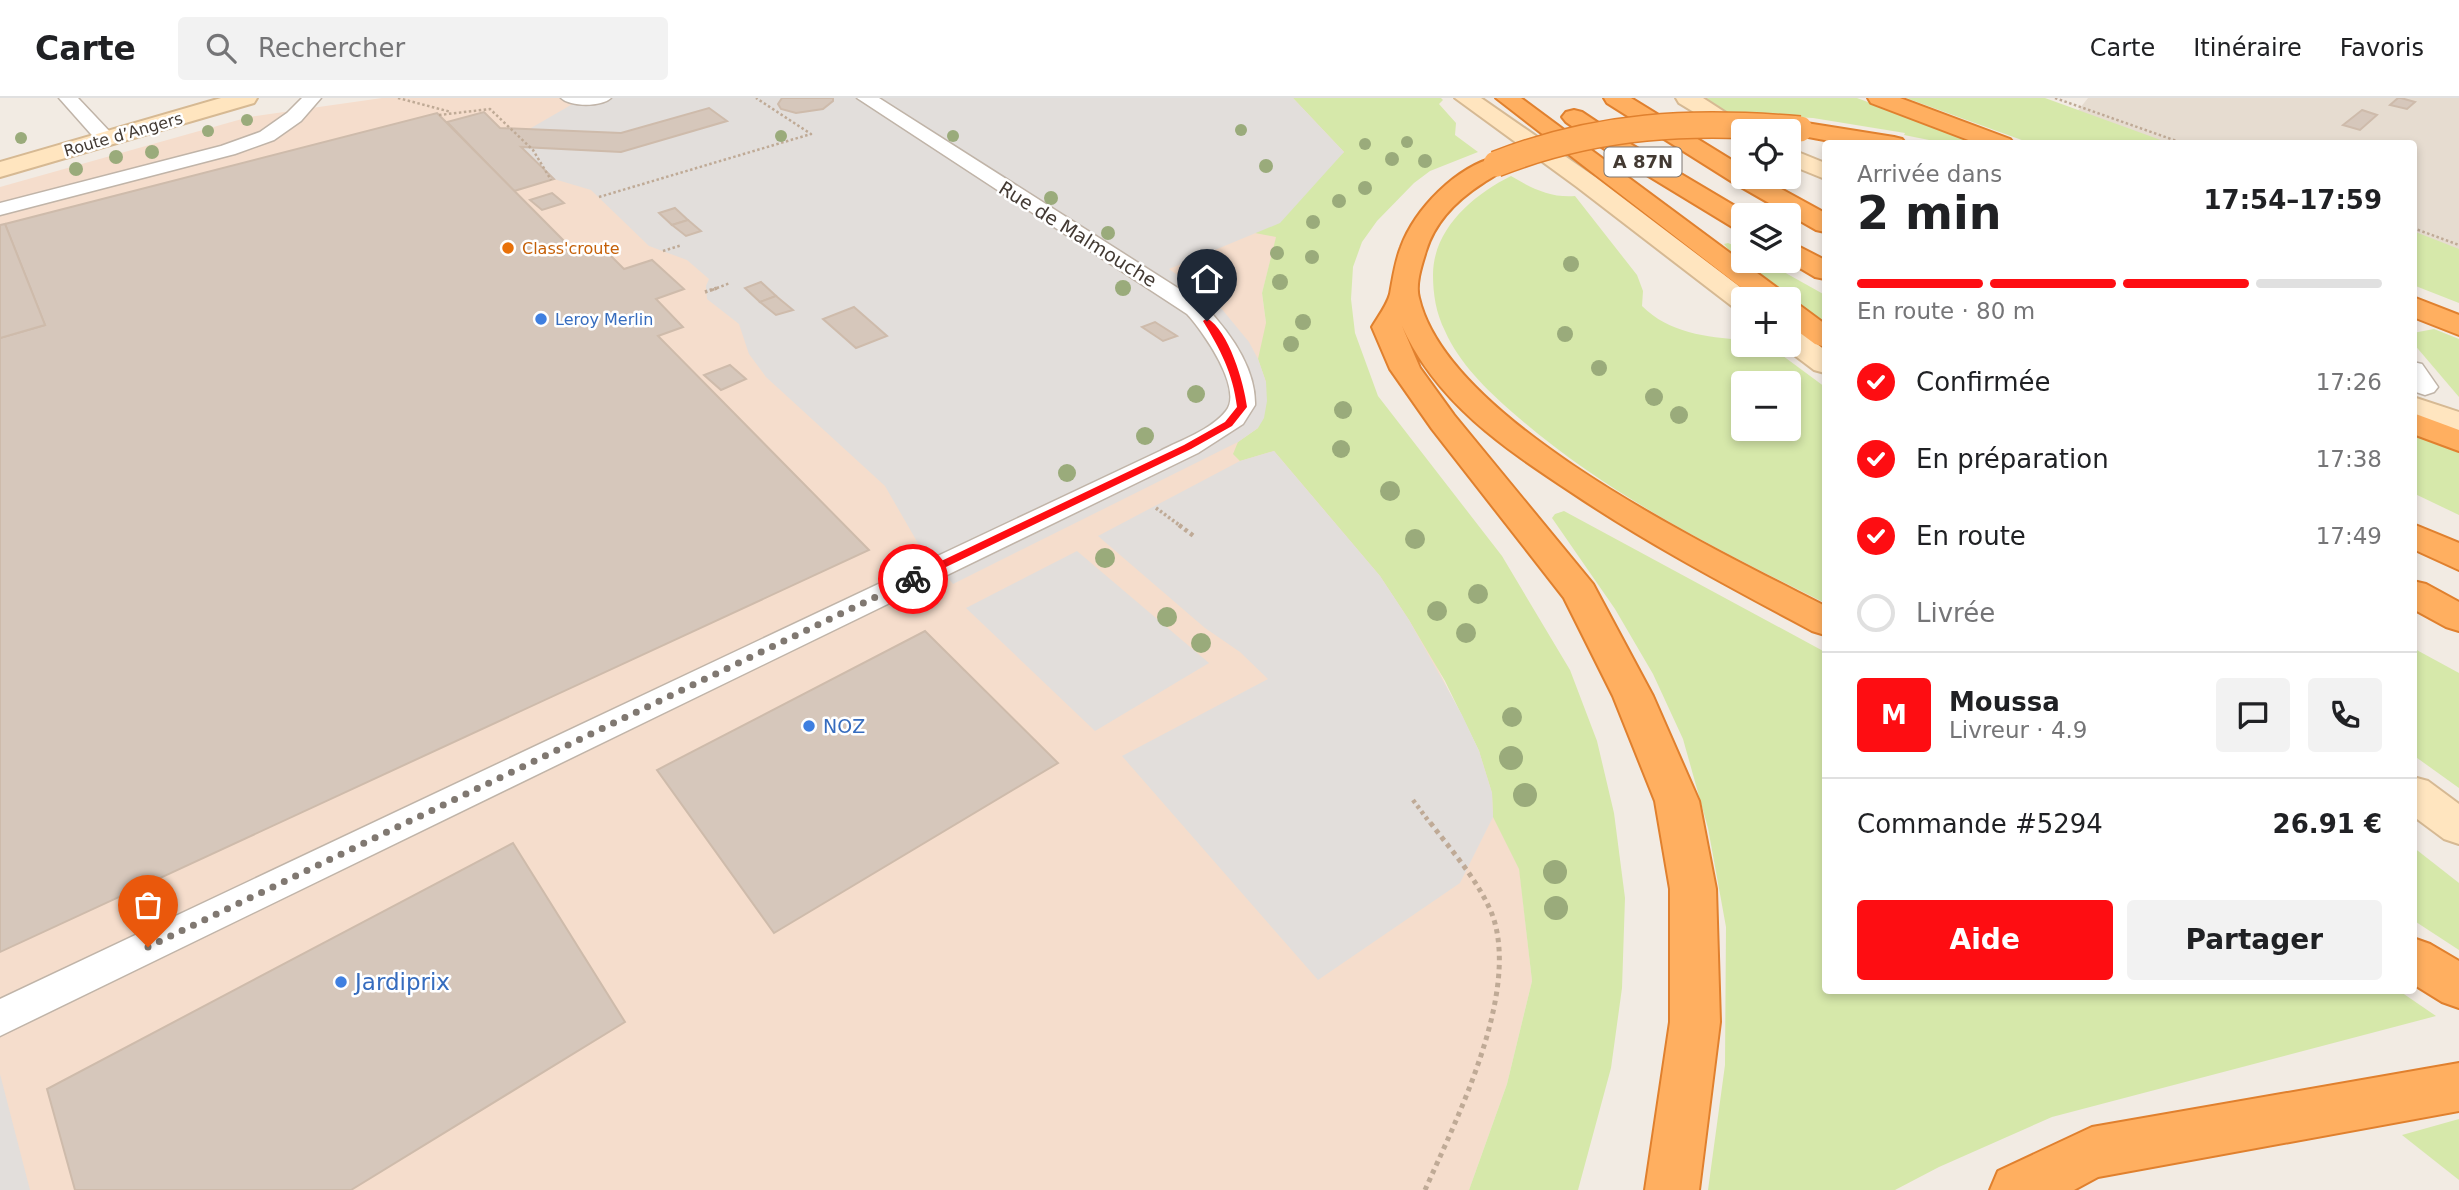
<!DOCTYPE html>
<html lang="fr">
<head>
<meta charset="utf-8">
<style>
  :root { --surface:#fff; --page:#f2f2f2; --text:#202124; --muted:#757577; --line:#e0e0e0; --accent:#fe0d12 }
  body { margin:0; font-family:"DejaVu Sans",sans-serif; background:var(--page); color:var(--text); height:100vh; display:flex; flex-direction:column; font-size:26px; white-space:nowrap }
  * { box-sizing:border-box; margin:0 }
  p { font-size:23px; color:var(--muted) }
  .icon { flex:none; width:38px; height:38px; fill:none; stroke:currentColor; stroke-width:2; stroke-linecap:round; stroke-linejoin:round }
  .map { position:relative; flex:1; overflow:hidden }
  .side { position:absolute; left:1822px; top:42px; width:595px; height:854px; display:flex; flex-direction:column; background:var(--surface); border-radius:7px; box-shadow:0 4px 10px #0003 }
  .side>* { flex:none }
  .fabs { position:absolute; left:1731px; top:21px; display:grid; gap:14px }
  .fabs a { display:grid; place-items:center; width:70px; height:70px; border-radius:7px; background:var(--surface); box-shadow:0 4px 10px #0003; font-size:35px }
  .pin { position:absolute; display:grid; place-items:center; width:60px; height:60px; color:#fff; margin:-72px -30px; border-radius:50% 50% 50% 0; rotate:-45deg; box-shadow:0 0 7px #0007 }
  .pin .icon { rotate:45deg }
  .courier { position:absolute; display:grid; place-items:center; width:70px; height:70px; margin:-35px; border:5px solid #fe0d12; border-radius:50%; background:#fff; color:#222; box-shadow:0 2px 9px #0007 }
  .headline em { font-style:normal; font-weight:600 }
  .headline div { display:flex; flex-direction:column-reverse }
  .headline { display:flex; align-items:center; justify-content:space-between; height:119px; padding:0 35px }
  h1 { font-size:46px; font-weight:600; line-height:52px }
  .bar { display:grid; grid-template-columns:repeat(4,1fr); gap:10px 7px; align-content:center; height:84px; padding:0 35px }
  .bar i { height:9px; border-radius:5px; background:var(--line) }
  .bar .current { background:var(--accent) }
  .bar p { grid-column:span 4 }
  .line { display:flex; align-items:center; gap:18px; padding:0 35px; border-top:2px solid var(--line) }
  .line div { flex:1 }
  .round { display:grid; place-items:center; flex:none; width:74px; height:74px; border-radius:7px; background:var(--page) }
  ol { padding:0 35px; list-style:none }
  li { display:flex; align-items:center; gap:21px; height:77px }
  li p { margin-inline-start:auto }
  li .icon { padding:7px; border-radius:50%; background:var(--accent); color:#fff; stroke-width:4 }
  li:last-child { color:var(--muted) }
  li i { width:38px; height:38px; border:4px solid var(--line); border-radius:50% }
  .action { display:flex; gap:14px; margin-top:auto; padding:14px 35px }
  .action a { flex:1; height:80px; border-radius:7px; background:var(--accent); color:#fff; font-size:28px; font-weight:600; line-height:80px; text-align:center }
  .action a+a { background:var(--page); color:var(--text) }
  header { display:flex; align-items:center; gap:42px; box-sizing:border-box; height:98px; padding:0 35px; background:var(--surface); border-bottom:2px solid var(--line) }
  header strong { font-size:33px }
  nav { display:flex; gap:38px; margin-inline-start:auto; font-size:24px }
  .search { width:490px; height:63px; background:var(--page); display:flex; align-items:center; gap:18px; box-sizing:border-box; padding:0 24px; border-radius:7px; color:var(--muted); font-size:26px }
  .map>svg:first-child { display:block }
  .residential { fill:#e6dcd0 }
  .commercial { fill:#f5ddcc }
  .green { fill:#d6e8aa; fill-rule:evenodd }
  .parking { fill:#e2dedb }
  .building { fill:#d6c7bb; stroke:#cebbab; stroke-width:2 }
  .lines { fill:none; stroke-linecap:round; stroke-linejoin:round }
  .lane-casing { stroke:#c0b4a8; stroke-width:3 }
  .secondary-casing { stroke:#d6b993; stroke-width:4 }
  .highway-casing { stroke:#e0802e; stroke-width:4 }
  .path-far3 { stroke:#bfaa96; stroke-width:2.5; stroke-dasharray:2.5 2.5; stroke-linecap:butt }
  .path-far2 { stroke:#bfaa96; stroke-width:3.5; stroke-dasharray:2.5 2.5; stroke-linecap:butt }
  .path-far1 { stroke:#bfaa96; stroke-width:4.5; stroke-dasharray:3.5 3.5; stroke-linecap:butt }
  .path { stroke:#bfaa96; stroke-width:5; stroke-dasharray:4.5 4.5; stroke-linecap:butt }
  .lane { fill:#fff; fill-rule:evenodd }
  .secondary { fill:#ffe5bf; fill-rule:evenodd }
  .highway { fill:#ffaf60; fill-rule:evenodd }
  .highway-bridge-casing { stroke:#e0802e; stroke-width:28; stroke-linecap:butt }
  .highway-bridge { stroke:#ffaf60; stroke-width:25 }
  .tree { fill:#9aab7b }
  .route { fill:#fe0d12 }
  .done { stroke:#807871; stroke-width:7; stroke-dasharray:0 12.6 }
  .food-dot { fill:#e8710a; stroke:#fff; stroke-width:2.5 }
  .shop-dot { fill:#3f7fe0; stroke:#fff; stroke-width:2.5 }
  .labels { text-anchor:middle; stroke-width:5; stroke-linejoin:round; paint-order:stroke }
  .far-street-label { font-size:16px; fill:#433a33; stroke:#fff }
  .far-food-label { font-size:16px; fill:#c56008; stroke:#fff; text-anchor:start }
  .far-shop-label { font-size:16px; fill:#366cbe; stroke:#fff; text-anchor:start }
  .shield { fill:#fff; stroke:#7b7570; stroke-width:2 }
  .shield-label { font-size:18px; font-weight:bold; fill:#433a33 }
  .street-label { font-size:19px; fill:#433a33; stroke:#fff }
  .shop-label { font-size:19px; fill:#366cbe; stroke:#fff; text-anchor:start }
  .near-shop-label { font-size:23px; fill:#366cbe; stroke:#fff; text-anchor:start }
</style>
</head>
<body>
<header>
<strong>Carte</strong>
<div class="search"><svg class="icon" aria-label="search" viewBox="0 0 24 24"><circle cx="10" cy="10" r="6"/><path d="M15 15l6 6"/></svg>Rechercher</div>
<nav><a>Carte</a><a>Itinéraire</a><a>Favoris</a></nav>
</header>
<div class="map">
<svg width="2459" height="1092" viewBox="0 0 2459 1092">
  <rect width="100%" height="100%" fill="#f2ebe3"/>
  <polygon class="residential" points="2088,0 2459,0 2459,155 2413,139 2413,46 2160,45 2076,15"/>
  <polygon class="commercial" points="382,0 1314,0 1353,54 1280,125 1262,195 1266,225 1514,724 1532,883 1507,986 1469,1092 0,1092 0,89 249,19"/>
  <g class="green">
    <polygon points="1293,0 1441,0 1443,2 1439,6 1456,25 1455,37 1478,54 1430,73 1414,85 1377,123 1362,144 1353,169 1351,201 1355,235 1378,298 1502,458 1570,572 1597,643 1614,715 1625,800 1622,890 1611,970 1578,1092 1469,1092 1507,986 1532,883 1519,771 1493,719 1492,695 1479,653 1445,583 1409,522 1380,478 1274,353 1240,363 1233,356 1238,344 1258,330 1266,284 1258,261 1266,225 1262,195 1276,139 1255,135 1344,54"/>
    <polygon points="1706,0 1857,0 1978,45 1944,45 1904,37 1905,35 1813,20 1729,16"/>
    <polygon points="1906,0 2045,0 2169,45 2030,45"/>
    <path d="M1511 78C1531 90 1551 100 1575 98L1637 177 1643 193 1642 208C1669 235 1706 239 1743 242V247H1768L1825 289V505C1716 451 1605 396 1512 314 1487 292 1459 265 1445 233 1436 215 1433 196 1433 177 1433 131 1473 97 1511 78ZM1743 285H1788V331H1743Z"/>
    <polygon points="2413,133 2459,151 2459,205 2413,187"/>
    <polygon points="1728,145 1743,151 1743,163 1764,163 1825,197 1825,227 1728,151 1724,146"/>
    <polygon points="2434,231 2459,241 2459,299 2413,245 2413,235"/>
    <polygon points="2413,337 2459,355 2459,417 2413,395"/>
    <polygon points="1564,413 1825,554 1825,892 2398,892 2436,918 2052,1019 1939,1069 1895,1092 1708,1092 1725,967 1726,829 1708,730 1683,641 1653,576 1615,511 1552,420 1555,416"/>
    <polygon points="2413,550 2459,575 2459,690 2413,657"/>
    <polygon points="2413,749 2459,785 2459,852 2413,822"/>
    <polygon points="2459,1021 2459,1082 2402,1037"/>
  </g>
  <g class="parking">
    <polygon points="583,0 1293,0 1344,54 1280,125 1169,171 1216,204 1249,244 1258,261 1266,284 1267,303 1264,320 1258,330 1238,344 953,486 919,447 885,388 766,279 749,256 739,226 707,201 706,188 709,181 687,162 649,148 591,92 554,81 512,41"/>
    <polygon points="1274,353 1380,478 1409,522 1462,617 1479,653 1492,695 1493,719 1460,785 1318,882 1122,658 1268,581 1240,554 1205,530 1098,438 1240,363"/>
    <polygon points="1077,453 1209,565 1095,633 966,510"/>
    <polygon points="0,976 30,1092 0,1092"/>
  </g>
  <g class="building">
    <polygon points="782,0 833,0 833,3 823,11 796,15 781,11 778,6"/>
    <polygon points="2398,0 2401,0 2415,4 2407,11 2390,7"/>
    <polygon points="709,10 727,23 621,54 521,49 554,81 514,93 447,24 484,14 500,30 621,35"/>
    <polygon points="2362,12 2377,17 2360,32 2343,27"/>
    <polygon points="437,15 575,154 599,146 624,171 652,162 684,191 656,201 683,229 658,238 869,452 0,854 0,240 45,227 5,126"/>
    <polygon points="552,95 564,105 542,112 530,102"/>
    <polygon points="675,110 688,122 672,127 659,115"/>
    <polygon points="688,122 701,133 686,138 672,127"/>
    <polygon points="5,126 45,227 0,240 0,127"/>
    <polygon points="761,184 776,198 760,204 745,190"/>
    <polygon points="776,198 793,212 776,217 760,204"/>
    <polygon points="854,209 870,223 887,238 856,250 823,221"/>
    <polygon points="1155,224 1177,238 1163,243 1142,229"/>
    <polygon points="730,267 746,281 721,292 704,277"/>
    <polygon points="925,533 1058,665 774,835 657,672"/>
    <polygon points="513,745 625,924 351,1092 75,1092 47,991"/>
  </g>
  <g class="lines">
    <defs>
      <g id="lane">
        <polygon points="59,0 78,0 112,36 115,40 112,44 98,44"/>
        <polygon points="302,0 321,0 301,23 274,42 235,56 0,117 0,105 221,48 260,34 287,15"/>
        <path d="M561 0H611C602 9 570 9 561 0Z"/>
        <path d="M857 0H879L1203 206C1228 232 1256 269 1255 307L1243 326 1198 355 0 938V901L1160 353C1181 342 1211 332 1226 313 1244 291 1202 232 1187 216Z"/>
        <polygon points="2413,264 2422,266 2438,289 2434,294 2425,297 2416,294 2413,290"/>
      </g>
      <g id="secondary">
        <polygon points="221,0 257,0 254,5 0,79 0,64"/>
        <polygon points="1455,0 1481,0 1595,79 1756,201 1743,201 1743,212 1733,209 1577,89"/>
        <polygon points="1676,0 1703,0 1754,33 1743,33 1743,41 1735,39 1679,5"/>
        <polygon points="1788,50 1825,65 1825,81 1788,66"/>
        <polygon points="1788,229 1798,232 1825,252 1825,275 1814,272 1781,247 1788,247"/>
        <polygon points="2413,299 2459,314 2459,335 2413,319"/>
        <polygon points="2413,679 2428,683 2459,706 2459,746 2444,741 2413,718"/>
      </g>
      <g id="highway">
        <polygon points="1496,0 1521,0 1784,195 1788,201 1756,201"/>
        <polygon points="1604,0 1631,0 1743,69 1743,79 1759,79 1825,115 1825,134 1816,132 1734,85 1607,5"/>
        <polygon points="1868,0 1900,0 2010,41 2014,46 1979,46 1871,5"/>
        <polygon points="1574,12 1582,14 1627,44 1750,117 1743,117 1743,132 1734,130 1609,54 1566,24 1562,19 1566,14"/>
        <polygon points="1800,24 1894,39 1902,41 1906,46 1846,46 1792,36 1788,31 1792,26"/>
        <path d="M1496 59 1505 61 1508 66C1502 75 1492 79 1483 85 1458 101 1435 123 1426 153 1422 166 1415 186 1419 200 1448 325 1716 452 1825 508V537L1812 533C1730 489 1648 446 1571 394 1504 350 1436 304 1402 228L1420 270 1454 317 1593 486 1653 598 1699 703 1716 791 1720 924 1699 1092H1645L1670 924V791L1655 703 1613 598 1564 500 1432 331 1390 271 1372 229C1378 219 1387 207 1390 196 1393 180 1395 164 1401 149 1415 111 1456 69 1496 59Z"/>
        <polygon points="1788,143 1825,162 1825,181 1815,179 1788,163"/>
        <polygon points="2413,199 2459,217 2459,237 2413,219"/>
        <polygon points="1788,203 1798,206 1825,226 1825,249 1815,246 1788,226"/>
        <polygon points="2413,315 2459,332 2459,353 2413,336"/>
        <polygon points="2413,426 2459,445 2459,472 2413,451"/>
        <polygon points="2413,483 2426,486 2459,504 2459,533 2446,529 2413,511"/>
        <polygon points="2413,840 2430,846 2459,863 2459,910 2442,904 2413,886"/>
        <polygon points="2459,965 2459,1013 2098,1079 2074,1092 1990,1092 1998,1073 2092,1029"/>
      </g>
    </defs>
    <use href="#lane" class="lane-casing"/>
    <use href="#secondary" class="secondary-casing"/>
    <use href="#highway" class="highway-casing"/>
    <g class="path-far3">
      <polyline points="398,0 451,14"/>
      <polyline points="2055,0 2185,46"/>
      <polyline points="439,17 490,11 533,52 551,82"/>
      <polyline points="599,99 811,36 756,0"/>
      <polyline points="2413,130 2459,147"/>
      <polyline points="663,153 682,147"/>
      <polyline points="712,192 730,185"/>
    </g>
    <g class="path-far2">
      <polyline points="705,194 717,190"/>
      <polyline points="1156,410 1182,429"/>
    </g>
    <g class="path-far1">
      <polyline points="1179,427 1195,439"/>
      <polyline points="1413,702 1430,725"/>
    </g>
    <path class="path" d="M1425 1092C1457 1020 1521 894 1492 816 1478 782 1451 752 1429 723"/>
    <use href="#lane" class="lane"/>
    <use href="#secondary" class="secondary"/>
    <use href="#highway" class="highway"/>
    <defs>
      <path id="highway-bridge" d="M1496 66C1598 26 1692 22 1800 31"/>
    </defs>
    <use href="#highway-bridge" class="highway-bridge-casing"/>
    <use href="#highway-bridge" class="highway-bridge"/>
  </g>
  <g class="tree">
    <circle cx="247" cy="22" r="6"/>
    <circle cx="1241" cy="32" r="6"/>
    <circle cx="208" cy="33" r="6"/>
    <circle cx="781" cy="38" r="6"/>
    <circle cx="953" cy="38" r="6"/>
    <circle cx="21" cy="40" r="6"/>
    <circle cx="1407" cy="44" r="6"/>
    <circle cx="1365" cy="46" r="6"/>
    <circle cx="152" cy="54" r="7"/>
    <circle cx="116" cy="59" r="7"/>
    <circle cx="1392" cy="61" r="7"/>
    <circle cx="1425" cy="63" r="7"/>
    <circle cx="1266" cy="68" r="7"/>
    <circle cx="76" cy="71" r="7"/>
    <circle cx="1365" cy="90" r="7"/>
    <circle cx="1051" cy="100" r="7"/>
    <circle cx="1339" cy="103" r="7"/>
    <circle cx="1313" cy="124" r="7"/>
    <circle cx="1108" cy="135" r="7"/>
    <circle cx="1277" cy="155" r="7"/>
    <circle cx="1312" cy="159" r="7"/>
    <circle cx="1571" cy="166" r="8"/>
    <circle cx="1280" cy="184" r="8"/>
    <circle cx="1123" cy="190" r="8"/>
    <circle cx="1303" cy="224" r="8"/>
    <circle cx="1565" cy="236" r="8"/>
    <circle cx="1291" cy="246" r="8"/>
    <circle cx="1599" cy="270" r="8"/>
    <circle cx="1196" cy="296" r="9"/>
    <circle cx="1654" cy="299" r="9"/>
    <circle cx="1343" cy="312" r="9"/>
    <circle cx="1679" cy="317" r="9"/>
    <circle cx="1145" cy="338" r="9"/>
    <circle cx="1341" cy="351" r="9"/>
    <circle cx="1067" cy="375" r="9"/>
    <circle cx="1390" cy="393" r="10"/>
    <circle cx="1415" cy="441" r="10"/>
    <circle cx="1105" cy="460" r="10"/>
    <circle cx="1478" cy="496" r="10"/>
    <circle cx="1437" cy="513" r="10"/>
    <circle cx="1167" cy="519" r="10"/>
    <circle cx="1466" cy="535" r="10"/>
    <circle cx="1201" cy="545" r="10"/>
    <circle cx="1512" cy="619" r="10"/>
    <circle cx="1511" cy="660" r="12"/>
    <circle cx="1525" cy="697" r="12"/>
    <circle cx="1555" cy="774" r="12"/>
    <circle cx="1556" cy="810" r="12"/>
  </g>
  <path class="route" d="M1207 220C1229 233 1244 285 1247 309L1232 328 1191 351 917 483H910V478L1184 347 1225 324 1237 309C1233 275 1220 251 1203 223Z"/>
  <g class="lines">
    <polyline class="done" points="148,849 913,481"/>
  </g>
  <circle class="food-dot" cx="508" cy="150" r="7"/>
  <g class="shop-dot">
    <circle cx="541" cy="221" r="7"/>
    <circle cx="809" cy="628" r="7"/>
    <circle cx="341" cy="884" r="7"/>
  </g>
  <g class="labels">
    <g class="far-street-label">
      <text transform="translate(123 36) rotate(-16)" y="6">Route d’Angers</text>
    </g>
    <g class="far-food-label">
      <text x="522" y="156">Class'croute</text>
    </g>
    <g class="far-shop-label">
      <text x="555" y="227">Leroy Merlin</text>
    </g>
    <rect class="shield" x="1604.5" y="49.5" width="77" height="29" rx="5"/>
    <g class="shield-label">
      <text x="1643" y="70">A 87N</text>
    </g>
    <g class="street-label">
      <text transform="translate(1078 136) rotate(32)" y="7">Rue de Malmouche</text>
    </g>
    <g class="shop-label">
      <text x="823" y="635">NOZ</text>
    </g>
    <g class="near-shop-label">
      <text x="355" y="892">Jardiprix</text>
    </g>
  </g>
</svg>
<div class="fabs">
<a><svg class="icon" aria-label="locate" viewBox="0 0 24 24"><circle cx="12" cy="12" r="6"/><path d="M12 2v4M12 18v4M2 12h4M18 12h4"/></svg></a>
<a><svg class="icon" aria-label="layers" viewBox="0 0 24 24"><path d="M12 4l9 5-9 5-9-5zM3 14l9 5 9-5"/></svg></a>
<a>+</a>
<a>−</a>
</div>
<div class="pin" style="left:148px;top:849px;background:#ea580c"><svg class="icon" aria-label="bag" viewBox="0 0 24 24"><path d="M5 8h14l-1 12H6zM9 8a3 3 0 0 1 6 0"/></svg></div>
<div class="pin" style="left:1207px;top:223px;background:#1f2937"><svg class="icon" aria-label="home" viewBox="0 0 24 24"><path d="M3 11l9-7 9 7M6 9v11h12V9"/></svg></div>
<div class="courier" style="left:913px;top:481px"><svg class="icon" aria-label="bike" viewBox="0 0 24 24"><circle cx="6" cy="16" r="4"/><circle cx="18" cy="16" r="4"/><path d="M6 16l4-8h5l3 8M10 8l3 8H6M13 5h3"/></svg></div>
<section class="side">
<div class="headline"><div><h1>2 min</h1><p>Arrivée dans</p></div><em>17:54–17:59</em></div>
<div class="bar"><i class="current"></i><i class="current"></i><i class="current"></i><i></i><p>En route · 80 m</p></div>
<ol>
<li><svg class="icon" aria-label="check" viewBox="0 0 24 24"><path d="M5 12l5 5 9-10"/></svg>Confirmée<p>17:26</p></li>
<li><svg class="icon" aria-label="check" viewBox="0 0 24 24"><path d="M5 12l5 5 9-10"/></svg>En préparation<p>17:38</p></li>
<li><svg class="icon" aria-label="check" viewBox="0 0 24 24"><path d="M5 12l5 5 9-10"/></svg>En route<p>17:49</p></li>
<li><i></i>Livrée</li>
</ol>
<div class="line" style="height:126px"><b class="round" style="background:var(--accent);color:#fff">M</b><div><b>Moussa</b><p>Livreur · 4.9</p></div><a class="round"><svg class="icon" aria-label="chat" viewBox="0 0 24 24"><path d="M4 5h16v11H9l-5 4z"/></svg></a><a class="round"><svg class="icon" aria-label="phone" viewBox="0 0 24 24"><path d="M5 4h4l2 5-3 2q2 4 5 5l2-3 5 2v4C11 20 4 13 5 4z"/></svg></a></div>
<div class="line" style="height:91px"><div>Commande #5294</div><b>26.91 €</b></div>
<div class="action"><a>Aide</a><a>Partager</a></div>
</section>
</div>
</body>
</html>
